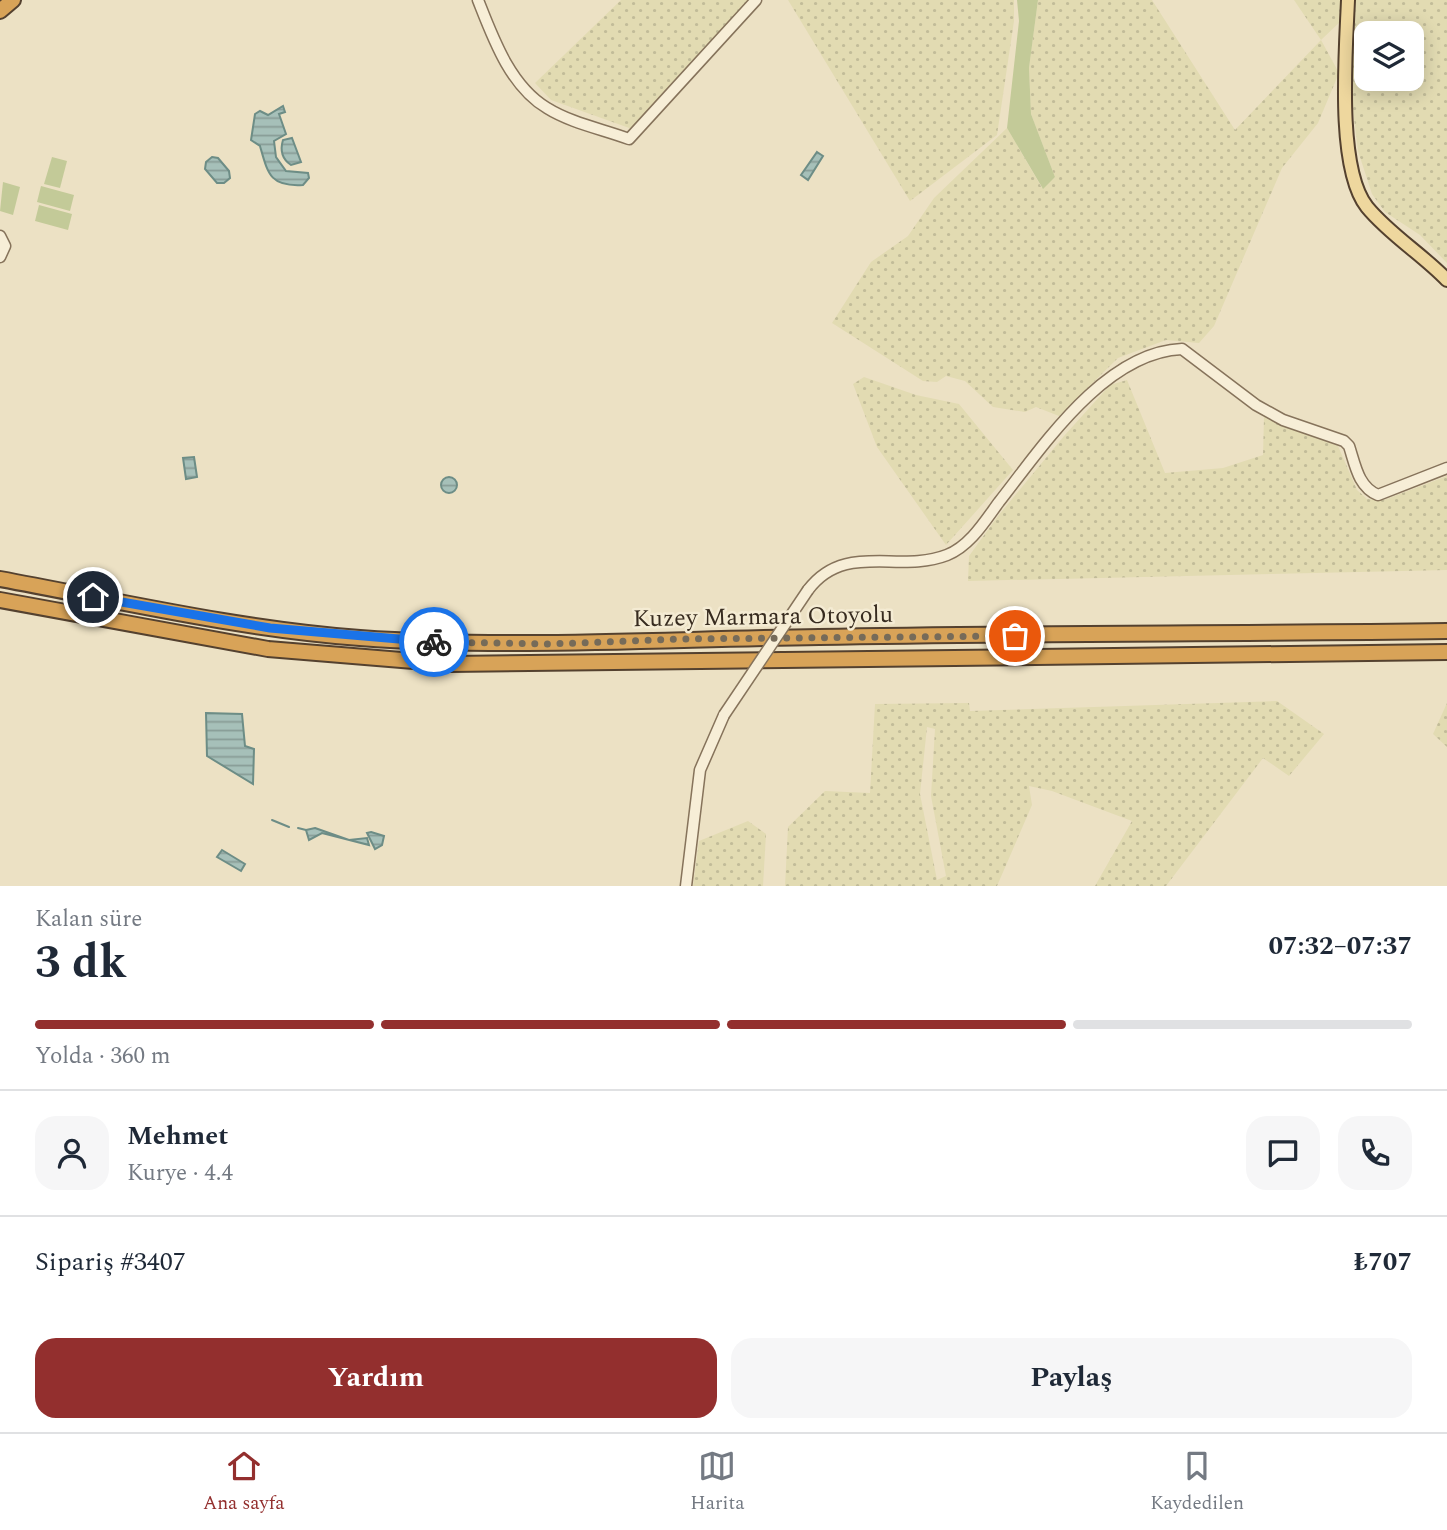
<!DOCTYPE html>
<html lang="tr">
<head>
<meta charset="utf-8">
<style>
  :root { --surface:#fff; --page:#f6f6f7; --text:#1f2937; --muted:#747a83; --line:#e0e1e3; --accent:#932f2e }
  body { margin:0; font-family:Spectral,serif; background:var(--page); color:var(--text); height:100vh; display:flex; flex-direction:column; font-size:26px; white-space:nowrap }
  * { box-sizing:border-box; margin:0 }
  p { font-size:23px; color:var(--muted) }
  .icon { flex:none; width:38px; height:38px; fill:none; stroke:currentColor; stroke-width:2; stroke-linecap:round; stroke-linejoin:round }
  .map { position:relative; height:886px; overflow:hidden }
  .drawer { display:flex; flex-direction:column; background:var(--surface); flex:1 }
  .drawer>* { flex:none }
  .fabs { position:absolute; left:1354px; top:21px; display:grid; gap:14px }
  .fabs a { display:grid; place-items:center; width:70px; height:70px; border-radius:14px; background:var(--surface); box-shadow:0 4px 18px #0003; font-size:35px }
  .pin { position:absolute; display:grid; place-items:center; width:60px; height:60px; color:#fff; margin:-30px; border:4px solid #fff; border-radius:50%; box-shadow:0 2px 7px #0007 }
  .courier { position:absolute; display:grid; place-items:center; width:70px; height:70px; margin:-35px; border:5px solid #1a73e8; border-radius:50%; background:#fff; color:#222; box-shadow:0 2px 9px #0007 }
  .headline em { font-style:normal; font-weight:700 }
  .headline div { display:flex; flex-direction:column-reverse }
  .headline { display:flex; align-items:center; justify-content:space-between; height:119px; padding:0 35px }
  h1 { font-size:46px; font-weight:700; line-height:52px }
  .bar { display:grid; grid-template-columns:repeat(4,1fr); gap:10px 7px; align-content:center; height:84px; padding:0 35px }
  .bar i { height:9px; border-radius:5px; background:var(--line) }
  .bar .selected { background:var(--accent) }
  .bar p { grid-column:span 4 }
  .line { display:flex; align-items:center; gap:18px; padding:0 35px; border-top:2px solid var(--line) }
  .line div { flex:1 }
  .round { display:grid; place-items:center; flex:none; width:74px; height:74px; border-radius:21px; background:var(--page) }
  .primary-button { display:flex; gap:14px; margin-top:auto; padding:14px 35px }
  .primary-button a { flex:1; height:80px; border-radius:21px; background:var(--accent); color:#fff; font-size:28px; font-weight:700; line-height:80px; text-align:center }
  .primary-button a+a { background:var(--page); color:var(--text) }
  .tab-bar { display:flex; justify-content:space-around; align-items:center; height:98px; border-top:2px solid var(--line); background:var(--surface); font-size:19px; color:var(--muted) }
  .tab-bar a { display:grid; justify-items:center; gap:4px }
  .tab-bar .selected { color:var(--accent) }
  .map>svg:first-child { display:block }
  .farmland { fill:url(#farmland-dots); fill-rule:evenodd }
  .green { fill:#c3ca98 }
  .water { fill:url(#water-rules); stroke:#6d8d86; stroke-width:2 }
  .lines { fill:none; stroke-linecap:round; stroke-linejoin:round }
  .stream { stroke:#6d8d86; stroke-width:2 }
  .minor-casing { stroke:#86735b; stroke-width:13 }
  .major-casing { stroke:#54412f; stroke-width:16 }
  .highway-casing { stroke:#54412f; stroke-width:18 }
  .minor { stroke:#f7eed7; stroke-width:10 }
  .major { stroke:#eed79e; stroke-width:12 }
  .highway { stroke:#d8a358; stroke-width:14 }
  .minor-bridge-casing { stroke:#86735b; stroke-width:13; stroke-linecap:butt }
  .minor-bridge { stroke:#f7eed7; stroke-width:10 }
  .done { stroke:#766b59; stroke-width:7; stroke-dasharray:0 12.6 }
  .route { stroke:#1a73e8; stroke-width:9 }
  .labels { text-anchor:middle; stroke-width:5; stroke-linejoin:round; paint-order:stroke }
  .street-label { font-size:24px; fill:#372b1f; stroke:#f4ebd3 }
</style>
</head>
<body>
<div class="map">
<svg width="1447" height="886" viewBox="0 0 1447 886">
  <defs>
    <pattern id="farmland-dots" width="8" height="8" patternUnits="userSpaceOnUse" patternTransform="scale(1.75)"><rect width="8" height="8" fill="#e2dbb2"/><path d="M2 2h.1M6 6h.1" fill="none" stroke="#c2bc99" stroke-width="1.8" stroke-linecap="round"/></pattern>
    <pattern id="water-rules" width="6" height="5" patternUnits="userSpaceOnUse" patternTransform="scale(1.75)"><rect width="6" height="5" fill="#a6c0b9"/><path d="M0 2.5h6" fill="none" stroke="#889c96"/></pattern>
  </defs>
  <rect width="100%" height="100%" fill="#ece1c4"/>
  <g class="farmland">
    <polygon points="621,0 749,0 632,129 551,100 535,83"/>
    <polygon points="788,0 1014,0 1014,21 997,135 910,201"/>
    <polygon points="1038,0 1152,0 1235,130 1321,40 1294,0 1343,0 1341,21 1321,40 1339,73 1318,123 1282,168 1214,326 1199,343 1166,340 1118,358 1059,416 1036,407 1025,412 993,407 965,381 946,376 937,382 923,381 832,323 871,262 908,236 934,198 1007,128 1042,188 1055,177 1031,114 1029,68"/>
    <path d="M1356 0H1447V263L1420 235 1385 212 1372 194 1358 151 1351 94ZM1367 33H1412V79H1367Z"/>
    <polygon points="864,377 916,395 959,404 1013,470 946,545 877,447 853,384"/>
    <polygon points="1127,380 1165,473 1223,468 1263,455 1264,417 1338,446 1357,490 1367,499 1384,500 1447,476 1447,570 968,581 969,556 998,516 1064,436 1110,385"/>
    <path d="M1277 701 1324 734 1289 776 1263 758 1166 886H1095L1132 821 1052 791 1029 786 1032 805 997 886H785L788 827 825 791 870 793 875 704 969 703 970 711ZM927 727 935 729 931 796 946 876 937 880 920 794Z"/>
    <polygon points="1447,703 1447,747 1433,734"/>
    <polygon points="748,821 766,834 763,886 693,886 699,841"/>
  </g>
  <g class="green">
    <polygon points="1017,0 1038,0 1029,68 1031,114 1055,177 1043,189 1007,128 1019,21"/>
    <polygon points="52,157 67,161 60,188 44,184"/>
    <polygon points="3,182 20,187 13,215 0,211"/>
    <polygon points="41,186 74,195 70,211 37,202"/>
    <polygon points="39,205 72,214 68,230 35,221"/>
  </g>
  <g class="water">
    <path d="M283 106 285 112 279 114 286 134 274 141 276 157 286 171 308 173 309 178 303 185C270 187 268 174 260 146L251 140 255 114 260 111 268 115Z"/>
    <path d="M292 138 301 162 291 165C282 159 280 150 283 140Z"/>
    <polygon points="817,152 823,156 808,180 801,175"/>
    <polygon points="212,157 218,158 229,171 230,178 224,183 217,183 205,169 206,162"/>
    <polygon points="194,457 197,477 186,479 183,458"/>
    <circle cx="449" cy="485" r="8"/>
    <polygon points="206,713 242,714 245,746 254,749 253,784 207,756"/>
    <polygon points="315,828 349,840 367,838 369,845 322,833 309,840 306,830"/>
    <polygon points="371,832 384,836 382,845 375,849 367,833"/>
    <polygon points="222,850 245,864 241,871 217,857"/>
  </g>
  <g class="lines">
    <g class="stream">
      <polyline points="272,820 289,827"/>
      <polyline points="298,828 306,830"/>
    </g>
    <defs>
      <g id="minor">
        <path d="M478 0C493 38 510 86 547 108 571 123 602 129 629 139L756 0"/>
        <polyline points="0,236 5,246 0,257"/>
        <path d="M808 590C845 541 898 574 947 555 970 546 985 521 999 502 1043 446 1105 352 1182 349L1256 405 1283 420 1344 441 1349 446C1355 464 1358 487 1378 495L1447 468"/>
        <polyline points="686,886 700,770 724,715"/>
      </g>
      <path id="major" d="M1348 0C1346 50 1336 168 1367 207 1390 235 1422 254 1447 280"/>
      <g id="highway">
        <polyline points="0,11 13,0"/>
        <path d="M0 579C119 601 239 629 360 638 513 649 666 639 819 637 1029 633 1238 634 1447 631"/>
        <polyline points="0,600 268,649 450,664 1447,652"/>
      </g>
    </defs>
    <use href="#minor" class="minor-casing"/>
    <use href="#major" class="major-casing"/>
    <use href="#highway" class="highway-casing"/>
    <use href="#minor" class="minor"/>
    <use href="#major" class="major"/>
    <use href="#highway" class="highway"/>
    <defs>
      <polyline id="minor-bridge" points="724,715 808,590"/>
    </defs>
    <use href="#minor-bridge" class="minor-bridge-casing"/>
    <use href="#minor-bridge" class="minor-bridge"/>
  </g>
  <g class="lines">
    <polyline class="done" points="434,642 550,644 679,639 1015,636"/>
    <polyline class="route" points="93,597 270,628 434,642"/>
  </g>
  <g class="labels">
    <g class="street-label">
      <text transform="translate(763 616) rotate(-1)" y="8">Kuzey Marmara Otoyolu</text>
    </g>
  </g>
</svg>
<div class="fabs">
<a><svg class="icon" aria-label="layers" viewBox="0 0 24 24"><path d="M12 4l9 5-9 5-9-5zM3 14l9 5 9-5"/></svg></a>
</div>
<div class="pin" style="left:1015px;top:636px;background:#ea580c"><svg class="icon" aria-label="bag" viewBox="0 0 24 24"><path d="M5 8h14l-1 12H6zM9 8a3 3 0 0 1 6 0"/></svg></div>
<div class="pin" style="left:93px;top:597px;background:#1f2937"><svg class="icon" aria-label="home" viewBox="0 0 24 24"><path d="M3 11l9-7 9 7M6 9v11h12V9"/></svg></div>
<div class="courier" style="left:434px;top:642px"><svg class="icon" aria-label="bike" viewBox="0 0 24 24"><circle cx="6" cy="16" r="4"/><circle cx="18" cy="16" r="4"/><path d="M6 16l4-8h5l3 8M10 8l3 8H6M13 5h3"/></svg></div>
</div>
<section class="drawer">
<div class="headline"><div><h1>3 dk</h1><p>Kalan süre</p></div><em>07:32–07:37</em></div>
<div class="bar"><i class="selected"></i><i class="selected"></i><i class="selected"></i><i></i><p>Yolda · 360 m</p></div>
<div class="line" style="height:126px"><a class="round"><svg class="icon" aria-label="person" viewBox="0 0 24 24"><circle cx="12" cy="8" r="4"/><path d="M4 21q1-7 8-7t8 7"/></svg></a><div><b>Mehmet</b><p>Kurye · 4.4</p></div><a class="round"><svg class="icon" aria-label="chat" viewBox="0 0 24 24"><path d="M4 5h16v11H9l-5 4z"/></svg></a><a class="round"><svg class="icon" aria-label="phone" viewBox="0 0 24 24"><path d="M5 4h4l2 5-3 2q2 4 5 5l2-3 5 2v4C11 20 4 13 5 4z"/></svg></a></div>
<div class="line" style="height:91px"><div>Sipariş #3407</div><b>₺707</b></div>
<div class="primary-button"><a>Yardım</a><a>Paylaş</a></div>
</section>
<nav class="tab-bar">
<a class="selected"><svg class="icon" aria-label="home" viewBox="0 0 24 24"><path d="M3 11l9-7 9 7M6 9v11h12V9"/></svg>Ana sayfa</a>
<a><svg class="icon" aria-label="map" viewBox="0 0 24 24"><path d="M3 6l6-2 6 2 6-2v14l-6 2-6-2-6 2zM9 4v14M15 6v14"/></svg>Harita</a>
<a><svg class="icon" aria-label="saved" viewBox="0 0 24 24"><path d="M7 4h10v16l-5-4-5 4z"/></svg>Kaydedilen</a>
</nav>
</body>
</html>
